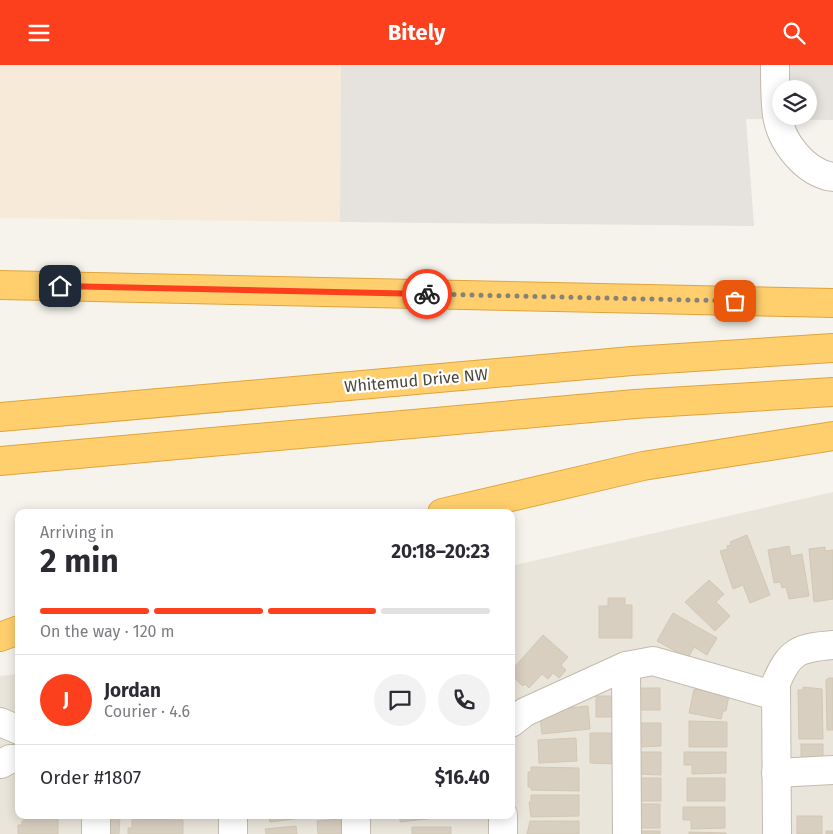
<!DOCTYPE html>
<html lang="en">
<head>
<meta charset="utf-8">
<style>
  :root { --surface:#fff; --page:#f2f2f3; --text:#2b2b33; --muted:#7c7c81; --line:#e1e1e2; --accent:#fc3f1d }
  body { margin:0; font-family:"Fira Sans",sans-serif; background:var(--page); color:var(--text); height:100vh; display:flex; flex-direction:column; font-size:19px; white-space:nowrap }
  * { box-sizing:border-box; margin:0 }
  p { font-size:16px; color:var(--muted) }
  .icon { flex:none; width:28px; height:28px; fill:none; stroke:currentColor; stroke-width:2; stroke-linecap:round; stroke-linejoin:round }
  .map { position:relative; flex:1; overflow:hidden }
  .sheet { position:absolute; left:15px; top:444px; width:500px; height:310px; display:flex; flex-direction:column; background:var(--surface); border-radius:10px; box-shadow:0 2px 12px #0003 }
  .sheet>* { flex:none }
  .controls { position:absolute; left:772px; top:15px; display:grid; gap:10px }
  .controls a { display:grid; place-items:center; width:45px; height:45px; border-radius:50%; background:var(--surface); box-shadow:0 2px 12px #0003; font-size:25px }
  .pin { position:absolute; display:grid; place-items:center; width:42px; height:42px; color:#fff; margin:-21px; border-radius:10px; box-shadow:0 2px 8px #0006 }
  .courier { position:absolute; display:grid; place-items:center; width:50px; height:50px; margin:-25px; border:4px solid #fc3f1d; border-radius:50%; background:#fff; color:#222; box-shadow:0 1px 6px #0007 }
  .head em { font-style:normal; font-weight:700 }
  .head div { display:flex; flex-direction:column-reverse }
  .head { display:flex; align-items:center; justify-content:space-between; height:85px; padding:0 25px }
  h1 { font-size:32px; font-weight:700; line-height:38px }
  .bar { display:grid; grid-template-columns:repeat(4,1fr); gap:8px 5px; align-content:center; height:60px; padding:0 25px }
  .bar i { height:6px; border-radius:4px; background:var(--line) }
  .bar .active { background:var(--accent) }
  .bar p { grid-column:span 4 }
  .line { display:flex; align-items:center; gap:12px; padding:0 25px; border-top:1px solid var(--line) }
  .line div { flex:1 }
  .round { display:grid; place-items:center; flex:none; width:52px; height:52px; border-radius:26px; background:var(--page) }
  header { display:flex; justify-content:space-between; align-items:center; height:65px; padding:0 25px; background:var(--accent); color:#fff; font-size:22px; font-weight:700 }
  .map>svg:first-child { display:block }
  .residential { fill:#eae5da }
  .commercial { fill:#f7ead8 }
  .industrial { fill:#e6e2dd; fill-rule:evenodd }
  .building { fill:#d8cfc1; stroke:#d3c7b4 }
  .lines { fill:none; stroke-linecap:round; stroke-linejoin:round }
  .minor-casing { stroke:#c2bbae; stroke-width:30 }
  .highway-casing { stroke:#e0a43c; stroke-width:30 }
  .minor { stroke:#fff; stroke-width:28 }
  .highway { stroke:#ffcf6e; stroke-width:28 }
  .done { stroke:#878178; stroke-width:5; stroke-dasharray:0 9 }
  .route { stroke:#fc3f1d; stroke-width:6 }
  .labels { text-anchor:middle; stroke-width:4.5; stroke-linejoin:round; paint-order:stroke }
  .street-label { font-size:16px; fill:#4b4439; stroke:#fff }
</style>
</head>
<body>
<header><svg class="icon" aria-label="menu" viewBox="0 0 24 24"><path d="M4 6h16M4 12h16M4 18h16"/></svg>Bitely<svg class="icon" aria-label="search" viewBox="0 0 24 24"><circle cx="10" cy="10" r="6"/><path d="M15 15l6 6"/></svg></header>
<div class="map">
<svg width="833" height="769" viewBox="0 0 833 769">
  <rect width="100%" height="100%" fill="#f6f3ec"/>
  <polygon class="residential" points="833,427 833,769 0,769 0,611 19,609 19,750 511,750 511,501"/>
  <polygon class="commercial" points="0,0 341,0 340,157 0,153"/>
  <path class="industrial" d="M341 0H833V55L746 54 754 161 340 157ZM781 24H809V51H781Z"/>
  <g class="building">
    <polygon points="747,470 770,530 750,538 743,520 733,524 720,486 728,484 727,481 731,480 730,477"/>
    <polygon points="789,481 791,491 802,489 809,531 789,534 786,522 782,523 780,517 774,518 768,485"/>
    <polygon points="825,482 825,486 833,485 833,534 814,537 809,484"/>
    <polygon points="709,515 724,529 716,537 730,551 715,566 685,537"/>
    <polygon points="608,533 625,533 625,540 632,540 632,573 599,573 599,541 608,541"/>
    <polygon points="673,548 717,573 707,590 694,582 688,593 657,576"/>
    <polygon points="543,570 568,592 561,600 566,605 559,613 553,608 548,614 542,609 529,623 525,619 523,621 513,612 515,611 511,606"/>
    <polygon points="829,613 833,613 833,665 827,665 826,615"/>
    <polygon points="803,622 822,624 823,674 799,674 798,625 803,625"/>
    <rect x="636" y="623" width="24" height="22"/>
    <polygon points="694,624 729,630 726,646 723,646 721,654 689,648"/>
    <rect x="596" y="631" width="20" height="21"/>
    <polygon points="588,641 590,664 542,669 539,646"/>
    <polygon points="689,656 727,657 727,682 689,682"/>
    <polygon points="640,658 661,658 661,681 640,682"/>
    <polygon points="590,668 615,668 615,699 590,698"/>
    <polygon points="576,673 577,696 539,698 538,675"/>
    <rect x="801" y="679" width="22" height="20"/>
    <polygon points="640,687 661,687 661,710 639,709"/>
    <polygon points="684,687 726,687 726,708 692,709 692,700 684,700"/>
    <polygon points="531,702 579,703 579,726 531,725 531,722 528,722 528,707 531,707"/>
    <rect x="639" y="713" width="22" height="23"/>
    <rect x="687" y="713" width="38" height="23"/>
    <polygon points="531,730 579,730 579,751 531,752 529,737 531,737"/>
    <rect x="638" y="739" width="22" height="24"/>
    <polygon points="683,742 725,742 725,763 691,764 691,755 683,755"/>
    <polygon points="24,750 58,750 58,769 18,769 18,760 22,760 22,756 24,756"/>
    <polygon points="130,750 179,750 179,752"/>
    <polygon points="266,750 318,750 318,751 270,757 269,752 267,752"/>
    <polygon points="400,750 452,750 452,751 400,757"/>
    <polygon points="98,751 120,752 119,769 97,769"/>
    <rect x="797" y="751" width="25" height="18"/>
    <polygon points="132,754 183,755 183,769 128,769 128,763 132,763"/>
    <polygon points="340,754 342,769 318,769 317,756"/>
    <polygon points="530,756 579,756 579,769 527,769"/>
    <polygon points="296,761 297,769 266,769 265,764"/>
    <rect x="412" y="762" width="39" height="7"/>
    <rect x="638" y="766" width="22" height="3"/>
    <rect x="826" y="766" width="7" height="3"/>
    <polygon points="689,767 726,768 726,769 689,769"/>
  </g>
  <g class="lines">
    <defs>
      <g id="minor">
        <path d="M775 0C775 16 775 34 777 50 781 77 805 108 833 112"/>
        <polyline points="626,601 627,769"/>
        <polyline points="0,657 19,665"/>
        <polyline points="511,658 525,647 626,601 653,596 776,631"/>
        <polyline points="1,699 10,694 19,694"/>
        <polyline points="776,708 833,705"/>
        <polyline points="96,750 96,769"/>
        <polyline points="356,750 356,769"/>
        <polyline points="233,769 233,750"/>
        <polyline points="503,769 503,750"/>
        <path d="M777 769 776 618C790 585 799 583 833 580"/>
      </g>
      <g id="highway">
        <polyline points="0,220 833,238"/>
        <polyline points="0,352 632,296 833,283"/>
        <polyline points="0,396 635,339 833,327"/>
        <polyline points="442,448 643,401 833,371"/>
        <polyline points="0,572 19,565"/>
      </g>
    </defs>
    <use href="#minor" class="minor-casing"/>
    <use href="#highway" class="highway-casing"/>
    <use href="#minor" class="minor"/>
    <use href="#highway" class="highway"/>
  </g>
  <g class="lines">
    <polyline class="done" points="427,229 735,236"/>
    <polyline class="route" points="60,221 427,229"/>
  </g>
  <g class="labels">
    <g class="street-label">
      <text transform="translate(416 315) rotate(-5)" y="6">Whitemud Drive NW</text>
    </g>
  </g>
</svg>
<div class="controls">
<a><svg class="icon" aria-label="layers" viewBox="0 0 24 24"><path d="M12 4l9 5-9 5-9-5zM3 14l9 5 9-5"/></svg></a>
</div>
<div class="pin" style="left:735px;top:236px;background:#ea580c"><svg class="icon" aria-label="bag" viewBox="0 0 24 24"><path d="M5 8h14l-1 12H6zM9 8a3 3 0 0 1 6 0"/></svg></div>
<div class="pin" style="left:60px;top:221px;background:#1f2937"><svg class="icon" aria-label="home" viewBox="0 0 24 24"><path d="M3 11l9-7 9 7M6 9v11h12V9"/></svg></div>
<div class="courier" style="left:427px;top:229px"><svg class="icon" aria-label="bike" viewBox="0 0 24 24"><circle cx="6" cy="16" r="4"/><circle cx="18" cy="16" r="4"/><path d="M6 16l4-8h5l3 8M10 8l3 8H6M13 5h3"/></svg></div>
<section class="sheet">
<div class="head"><div><h1>2 min</h1><p>Arriving in</p></div><em>20:18–20:23</em></div>
<div class="bar"><i class="active"></i><i class="active"></i><i class="active"></i><i></i><p>On the way · 120 m</p></div>
<div class="line" style="height:90px"><b class="round" style="background:var(--accent);color:#fff">J</b><div><b>Jordan</b><p>Courier · 4.6</p></div><a class="round"><svg class="icon" aria-label="chat" viewBox="0 0 24 24"><path d="M4 5h16v11H9l-5 4z"/></svg></a><a class="round"><svg class="icon" aria-label="phone" viewBox="0 0 24 24"><path d="M5 4h4l2 5-3 2q2 4 5 5l2-3 5 2v4C11 20 4 13 5 4z"/></svg></a></div>
<div class="line" style="height:65px"><div>Order #1807</div><b>$16.40</b></div>
</section>
</div>
</body>
</html>
